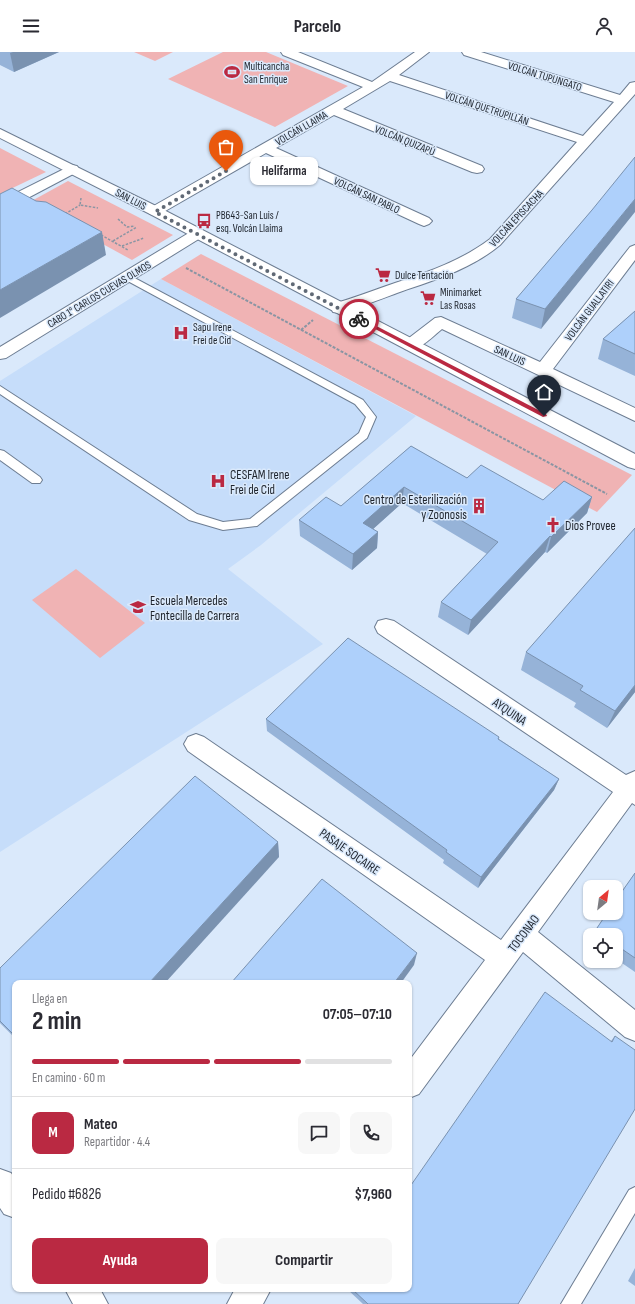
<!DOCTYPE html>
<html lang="es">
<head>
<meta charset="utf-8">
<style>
  :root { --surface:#fff; --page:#f7f7f7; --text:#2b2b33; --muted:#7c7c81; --line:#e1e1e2; --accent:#ba2942 }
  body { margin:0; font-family:"Sofia Sans Condensed",sans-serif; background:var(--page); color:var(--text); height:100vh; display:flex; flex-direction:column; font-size:15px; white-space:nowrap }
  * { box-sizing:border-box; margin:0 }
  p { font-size:13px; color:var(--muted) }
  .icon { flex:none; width:22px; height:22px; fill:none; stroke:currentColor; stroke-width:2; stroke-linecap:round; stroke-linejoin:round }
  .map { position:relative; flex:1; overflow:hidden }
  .details { position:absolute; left:12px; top:928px; width:400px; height:312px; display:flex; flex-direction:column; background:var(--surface); border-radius:8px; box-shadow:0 1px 3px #0004 }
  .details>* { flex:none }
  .needle { width:26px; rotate:29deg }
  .controls { position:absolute; left:583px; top:828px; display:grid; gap:8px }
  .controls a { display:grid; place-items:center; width:40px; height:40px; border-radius:8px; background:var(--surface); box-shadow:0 1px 3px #0004; font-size:20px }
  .pin { position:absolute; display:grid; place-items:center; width:34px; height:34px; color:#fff; margin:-41px -17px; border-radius:50% 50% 50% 0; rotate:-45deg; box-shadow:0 0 4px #0007 }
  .pin .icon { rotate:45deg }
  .courier { position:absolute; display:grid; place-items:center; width:40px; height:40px; margin:-20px; border:3px solid #ba2942; border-radius:50%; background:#fff; color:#222; box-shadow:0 1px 5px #0007 }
  .bubble { position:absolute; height:28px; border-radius:8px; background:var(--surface); box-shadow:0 1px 3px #0004; font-size:13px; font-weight:700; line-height:28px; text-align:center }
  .headline em { font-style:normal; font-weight:700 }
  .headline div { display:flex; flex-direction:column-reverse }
  .headline { display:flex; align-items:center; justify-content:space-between; height:68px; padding:0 20px }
  h1 { font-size:26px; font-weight:700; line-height:30px }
  .bar { display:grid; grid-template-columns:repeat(4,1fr); gap:6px 4px; align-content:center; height:48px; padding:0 20px }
  .bar i { height:5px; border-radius:3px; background:var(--line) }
  .bar .on { background:var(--accent) }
  .bar p { grid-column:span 4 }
  .line { display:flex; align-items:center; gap:10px; padding:0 20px; border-top:1px solid var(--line) }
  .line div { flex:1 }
  .round { display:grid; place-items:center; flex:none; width:42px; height:42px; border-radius:8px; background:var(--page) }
  .action { display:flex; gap:8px; margin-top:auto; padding:8px 20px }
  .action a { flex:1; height:46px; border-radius:8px; background:var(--accent); color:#fff; font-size:16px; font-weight:700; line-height:46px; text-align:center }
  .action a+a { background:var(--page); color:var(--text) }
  header { display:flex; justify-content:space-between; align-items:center; height:52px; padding:0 20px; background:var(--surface); font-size:18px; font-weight:700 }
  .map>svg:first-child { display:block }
  .built { fill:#c6ddfa }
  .green { fill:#f0b3b4 }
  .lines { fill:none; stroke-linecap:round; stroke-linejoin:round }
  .service-casing { stroke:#6d7d92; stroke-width:2 }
  .minor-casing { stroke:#6d7d92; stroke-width:2 }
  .tertiary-casing { stroke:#6d7d92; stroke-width:2 }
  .path-far1 { stroke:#8a95a3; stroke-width:1.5; stroke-dasharray:2.5 1.5; stroke-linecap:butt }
  .path { stroke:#8a95a3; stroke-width:2; stroke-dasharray:3 1.5; stroke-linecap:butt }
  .service { fill:#fff; fill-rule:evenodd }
  .minor { fill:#fff; fill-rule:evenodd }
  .tertiary { fill:#fff; fill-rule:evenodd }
  .wall { fill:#96b3d8 }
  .shaded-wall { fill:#7a92b0 }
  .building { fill:#aed0fb; stroke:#7a92b0 }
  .route { fill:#ba2942 }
  .done { stroke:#606975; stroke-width:4; stroke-dasharray:0 7.2 }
  .labels { text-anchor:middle; stroke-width:3; stroke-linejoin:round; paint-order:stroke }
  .far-poi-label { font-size:11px; fill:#1e242d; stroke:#dae9fb; text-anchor:start }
  .far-street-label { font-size:11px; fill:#1e242d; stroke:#dae9fb }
  .poi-label { font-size:13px; fill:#1e242d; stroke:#dae9fb; text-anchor:start }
  .street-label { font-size:13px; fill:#1e242d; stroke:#dae9fb }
</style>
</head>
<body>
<header><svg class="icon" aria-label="menu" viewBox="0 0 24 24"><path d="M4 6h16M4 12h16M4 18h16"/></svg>Parcelo<svg class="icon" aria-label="person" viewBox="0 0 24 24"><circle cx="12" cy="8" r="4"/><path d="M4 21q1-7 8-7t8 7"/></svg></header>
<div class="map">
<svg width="635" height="1252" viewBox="0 0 635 1252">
  <rect width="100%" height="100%" fill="#dae9fb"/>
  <polygon class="built" points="161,227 416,364 261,493 228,517 323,592 0,800 0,329"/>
  <g class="green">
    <polygon points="134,0 173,0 155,9"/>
    <polygon points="223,0 266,0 348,34 275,75 168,27"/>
    <polygon points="0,96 46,120 0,142"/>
    <polygon points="68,129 173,183 132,208 28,151"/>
    <polygon points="201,202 632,423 597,460 161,227"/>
    <polygon points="76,517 145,571 100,606 32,548"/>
  </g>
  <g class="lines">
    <defs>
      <g id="service">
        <polygon points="127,222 363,348 376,365 367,386 257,474 223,478 189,468 0,342 0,334 197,462 223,470 250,467 359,381 366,365 355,352 124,227 122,225 124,223"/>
        <polygon points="0,398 4,399 40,425 42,428 40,431 32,431 0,408"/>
        <polygon points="635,1135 635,1161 581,1252 561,1252 629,1138"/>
      </g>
      <g id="minor">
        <path d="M281 0H298L372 30 415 0H429L399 23 583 84 614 50 464 3 462 0H481L620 43 630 31 635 30V42L500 193C470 218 434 228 397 241 378 248 359 256 339 261L333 260 331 256 333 252C354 246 374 238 395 231 428 220 461 209 490 187L577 90 390 29 343 57 482 114 484 117 482 120 477 121 472 120 334 63 276 96 429 166 432 169 429 172 424 174 419 172 266 101 160 162 155 163 150 162 148 159 150 156 363 35 283 3Z"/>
        <polygon points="72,113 77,114 79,117 77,120 5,158 0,159 0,149"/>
        <polygon points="197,177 202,179 205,182 202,185 6,306 0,307 0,295 192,179"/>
        <path d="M635 193V208L553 317 635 356V369L442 277C432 285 419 300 405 297L403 293 405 289 435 266 441 265 540 310 630 195Z"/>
        <polygon points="386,567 394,569 626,723 635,719 635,753 632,751 538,880 635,958 635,989 625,985 523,900 419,1042 409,1046 409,1009 485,908 188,699 184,692 188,685 196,682 204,685 501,888 613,740 378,581 375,575 378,569"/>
        <polygon points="0,1117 11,1121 15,1127 15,1166 4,1162 0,1156"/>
        <polygon points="65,1237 100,1237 108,1252 73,1252"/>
        <polygon points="235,1237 271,1237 263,1252 227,1252"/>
      </g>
      <polygon id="tertiary" points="0,77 160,156 635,402 635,417 628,415 150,162 0,86"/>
    </defs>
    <use href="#service" class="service-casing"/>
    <use href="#minor" class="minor-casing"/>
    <use href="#tertiary" class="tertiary-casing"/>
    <g class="path-far1">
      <polyline points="81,146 80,153 98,156"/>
      <polyline points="65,162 80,153"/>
      <polyline points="118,167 127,175 135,174"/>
      <polyline points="101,183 128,198"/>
      <polyline points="113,189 137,175"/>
      <polyline points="122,194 144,186"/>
    </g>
    <g class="path">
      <polyline points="186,216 607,442"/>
      <polyline points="301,278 313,268"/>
    </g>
    <use href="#service" class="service"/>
    <use href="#minor" class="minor"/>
    <use href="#tertiary" class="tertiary"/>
  </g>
  <g class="wall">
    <polygon points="0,0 59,0 14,20 0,13"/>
    <polygon points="592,158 541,277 512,266 516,247"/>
    <polygon points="635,259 635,324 598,307 603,287"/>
    <polygon points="411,394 467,426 543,448 592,445 587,461 547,501 545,500 468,583 438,565 441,550 487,502 402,451 373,477 378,480 377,496 352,518 300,484 299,468 341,454"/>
    <polygon points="526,600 635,640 607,676 574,655 576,651 521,618"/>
    <polygon points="266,667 499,685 499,687 559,727 554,738 478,836 443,811 444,808 267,679"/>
    <polygon points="278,790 279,805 15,931 15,986 0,971 0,916"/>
    <polygon points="635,821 635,920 616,907 616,883 592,883"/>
    <polygon points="615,984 518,1252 363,1252 347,1237 409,1237"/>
    <polygon points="635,1216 635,1234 628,1229"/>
  </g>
  <g class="shaded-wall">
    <polygon points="13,0 59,0 14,20 10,1"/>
    <polygon points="635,147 635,160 541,277 545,257"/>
    <polygon points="102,180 106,203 0,266 0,238"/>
    <polygon points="404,435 402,451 362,487 363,471"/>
    <polygon points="592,445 587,461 547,501 551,485"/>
    <polygon points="378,480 377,496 352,518 353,502"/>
    <polygon points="550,484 545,500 468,583 471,568"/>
    <polygon points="635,633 635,640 607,676 615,659"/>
    <polygon points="559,727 554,738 478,836 481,825"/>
    <polygon points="278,790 279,805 165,931 149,931"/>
    <polygon points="417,901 414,913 401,931 394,931"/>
  </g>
  <g class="building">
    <polygon points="635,105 635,147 545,257 516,247 592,158"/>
    <polygon points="12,136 36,149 46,150 102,180 0,238 0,142"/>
    <polygon points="635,259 635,302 603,287"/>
    <polygon points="411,394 467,426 481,413 543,448 564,429 592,445 551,485 550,484 471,568 441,550 498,490 404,435 363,471 378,480 353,502 299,468 326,445 341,454"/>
    <polygon points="635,476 635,633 615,659 580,638 583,634 526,600"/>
    <polygon points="348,586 499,685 498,687 559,727 481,825 446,800 447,798 266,667"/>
    <polygon points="195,724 278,790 149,931 15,931 15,984 0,969 0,916"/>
    <polygon points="635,821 635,906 616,893 616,883 601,883 595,879 607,861 616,861 616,848"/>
    <polygon points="322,827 417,901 394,931 231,931"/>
    <polygon points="545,940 612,990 615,984 635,998 635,1057 518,1252 368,1252 352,1237 409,1237 409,1136"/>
  </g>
  <polygon class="route" points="359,265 546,362 547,364 543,365 358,268"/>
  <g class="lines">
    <polyline class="done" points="226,119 155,160 359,267"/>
  </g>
  <defs>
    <symbol id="stadium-bare" viewBox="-9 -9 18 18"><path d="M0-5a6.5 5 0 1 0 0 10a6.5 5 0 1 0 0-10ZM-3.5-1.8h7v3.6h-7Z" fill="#ba2942" stroke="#dae9fb" stroke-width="2.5" paint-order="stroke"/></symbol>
    <symbol id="bus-bare" viewBox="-9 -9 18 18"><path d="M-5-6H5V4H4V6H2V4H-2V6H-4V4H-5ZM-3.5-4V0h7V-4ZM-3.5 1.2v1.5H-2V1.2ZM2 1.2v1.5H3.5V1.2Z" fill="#ba2942" stroke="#dae9fb" stroke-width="2.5" paint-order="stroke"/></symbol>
    <symbol id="supermarket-bare" viewBox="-9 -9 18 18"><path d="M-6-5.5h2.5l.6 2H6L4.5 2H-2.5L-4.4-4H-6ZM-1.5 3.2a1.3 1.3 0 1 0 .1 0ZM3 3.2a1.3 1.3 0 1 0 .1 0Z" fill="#ba2942" stroke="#dae9fb" stroke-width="2.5" paint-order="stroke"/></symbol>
    <symbol id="hospital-bare" viewBox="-9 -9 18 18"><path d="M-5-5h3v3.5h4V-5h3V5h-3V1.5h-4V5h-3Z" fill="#ba2942" stroke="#dae9fb" stroke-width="2.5" paint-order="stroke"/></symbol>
    <symbol id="building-bare" viewBox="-9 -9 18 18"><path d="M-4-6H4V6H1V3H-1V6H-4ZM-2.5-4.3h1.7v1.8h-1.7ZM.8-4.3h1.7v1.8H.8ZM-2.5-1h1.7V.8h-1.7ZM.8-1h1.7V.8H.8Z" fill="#ba2942" stroke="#dae9fb" stroke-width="2.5" paint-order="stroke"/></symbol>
    <symbol id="church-bare" viewBox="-9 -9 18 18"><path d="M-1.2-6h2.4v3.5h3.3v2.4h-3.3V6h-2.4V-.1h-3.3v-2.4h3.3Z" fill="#ba2942" stroke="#dae9fb" stroke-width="2.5" paint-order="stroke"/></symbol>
    <symbol id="school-bare" viewBox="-9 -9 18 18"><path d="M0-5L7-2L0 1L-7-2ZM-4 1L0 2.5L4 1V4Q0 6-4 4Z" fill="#ba2942" stroke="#dae9fb" stroke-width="2.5" paint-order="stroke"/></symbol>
  </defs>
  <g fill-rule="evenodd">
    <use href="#stadium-bare" x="221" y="9" width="22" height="22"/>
    <use href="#bus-bare" x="193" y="158" width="22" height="22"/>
    <use href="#supermarket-bare" x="372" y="212" width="22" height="22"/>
    <use href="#supermarket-bare" x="417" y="235" width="22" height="22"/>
    <use href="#hospital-bare" x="170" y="270" width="22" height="22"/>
    <use href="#hospital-bare" x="207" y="418" width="22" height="22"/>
    <use href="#building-bare" x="468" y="443" width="22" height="22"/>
    <use href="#church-bare" x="542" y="462" width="22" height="22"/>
    <use href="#school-bare" x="127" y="544" width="22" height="22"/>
  </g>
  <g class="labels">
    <g class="far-poi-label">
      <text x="244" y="18">Multicancha<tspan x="244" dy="13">San Enrique</tspan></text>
      <text x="216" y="167">PB643-San Luis /<tspan x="216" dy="13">esq. Volcán Llaima</tspan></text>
      <text x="395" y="227">Dulce Tentación</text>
      <text x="440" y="244">Minimarket<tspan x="440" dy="13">Las Rosas</tspan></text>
      <text x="193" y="279">Sapu Irene<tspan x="193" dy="13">Frei de Cid</tspan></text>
    </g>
    <g class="far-street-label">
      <text transform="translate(545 24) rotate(17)" y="4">VOLCÁN TUPUNGATO</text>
      <text transform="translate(487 56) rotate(18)" y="4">VOLCÁN QUETRUPILLÁN</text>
      <text transform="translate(301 76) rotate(-30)" y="4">VOLCÁN LLAIMA</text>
      <text transform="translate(405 88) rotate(22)" y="4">VOLCÁN QUIZAPÚ</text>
      <text transform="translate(367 143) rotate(25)" y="4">VOLCÁN SAN PABLO</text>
      <text transform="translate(131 147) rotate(27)" y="4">SAN LUIS</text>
      <text transform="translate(516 166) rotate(-47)" y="4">VOLCÁN EPISCACHA</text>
      <text transform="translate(99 242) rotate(-31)" y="4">CABO 1° CARLOS CUEVAS OLMOS</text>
      <text transform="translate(589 258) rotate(-53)" y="4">VOLCÁN GUALLATIRI</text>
      <text transform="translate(510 303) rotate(25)" y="4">SAN LUIS</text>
    </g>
    <g class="poi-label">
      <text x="230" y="427">CESFAM Irene<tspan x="230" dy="15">Frei de Cid</tspan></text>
      <text x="467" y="452" text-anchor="end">Centro de Esterilización<tspan x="467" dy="15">y Zoonosis</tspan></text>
      <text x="565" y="478">Dios Provee</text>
      <text x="150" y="553">Escuela Mercedes<tspan x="150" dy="15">Fontecilla de Carrera</tspan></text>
    </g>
    <g class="street-label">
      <text transform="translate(510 659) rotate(34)" y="5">AYQUINA</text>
      <text transform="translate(350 799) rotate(35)" y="5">PASAJE SOCAIRE</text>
      <text transform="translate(523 881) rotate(-53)" y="5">TOCONAO</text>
    </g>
  </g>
</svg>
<div class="controls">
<a><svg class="needle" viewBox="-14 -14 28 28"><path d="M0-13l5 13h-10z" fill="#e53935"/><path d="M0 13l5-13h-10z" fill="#7c7c81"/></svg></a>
<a><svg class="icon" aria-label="locate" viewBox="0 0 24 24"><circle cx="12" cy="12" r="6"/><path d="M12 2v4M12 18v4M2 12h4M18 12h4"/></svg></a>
</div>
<div class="pin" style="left:226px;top:119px;background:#ea580c"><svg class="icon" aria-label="bag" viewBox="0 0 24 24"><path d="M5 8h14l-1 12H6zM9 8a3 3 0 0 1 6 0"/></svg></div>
<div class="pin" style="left:544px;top:364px;background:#1f2937"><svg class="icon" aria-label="home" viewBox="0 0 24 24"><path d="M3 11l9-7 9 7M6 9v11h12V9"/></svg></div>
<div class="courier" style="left:359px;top:267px"><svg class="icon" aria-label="bike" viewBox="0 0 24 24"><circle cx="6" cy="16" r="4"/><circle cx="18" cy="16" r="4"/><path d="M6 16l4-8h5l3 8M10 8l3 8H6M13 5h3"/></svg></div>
<div class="bubble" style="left:250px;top:105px;width:68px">Helifarma</div>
<section class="details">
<div class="headline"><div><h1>2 min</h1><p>Llega en</p></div><em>07:05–07:10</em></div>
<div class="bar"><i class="on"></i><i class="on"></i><i class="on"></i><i></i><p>En camino · 60 m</p></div>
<div class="line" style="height:72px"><b class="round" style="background:var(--accent);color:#fff">M</b><div><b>Mateo</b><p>Repartidor · 4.4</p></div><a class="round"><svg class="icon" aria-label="chat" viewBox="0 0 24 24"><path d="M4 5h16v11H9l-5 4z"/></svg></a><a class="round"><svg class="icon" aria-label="phone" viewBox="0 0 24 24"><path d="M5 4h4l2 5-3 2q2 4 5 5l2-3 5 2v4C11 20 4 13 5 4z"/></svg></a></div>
<div class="line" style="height:52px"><div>Pedido #6826</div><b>$7,960</b></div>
<div class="action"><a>Ayuda</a><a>Compartir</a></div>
</section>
</div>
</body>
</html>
